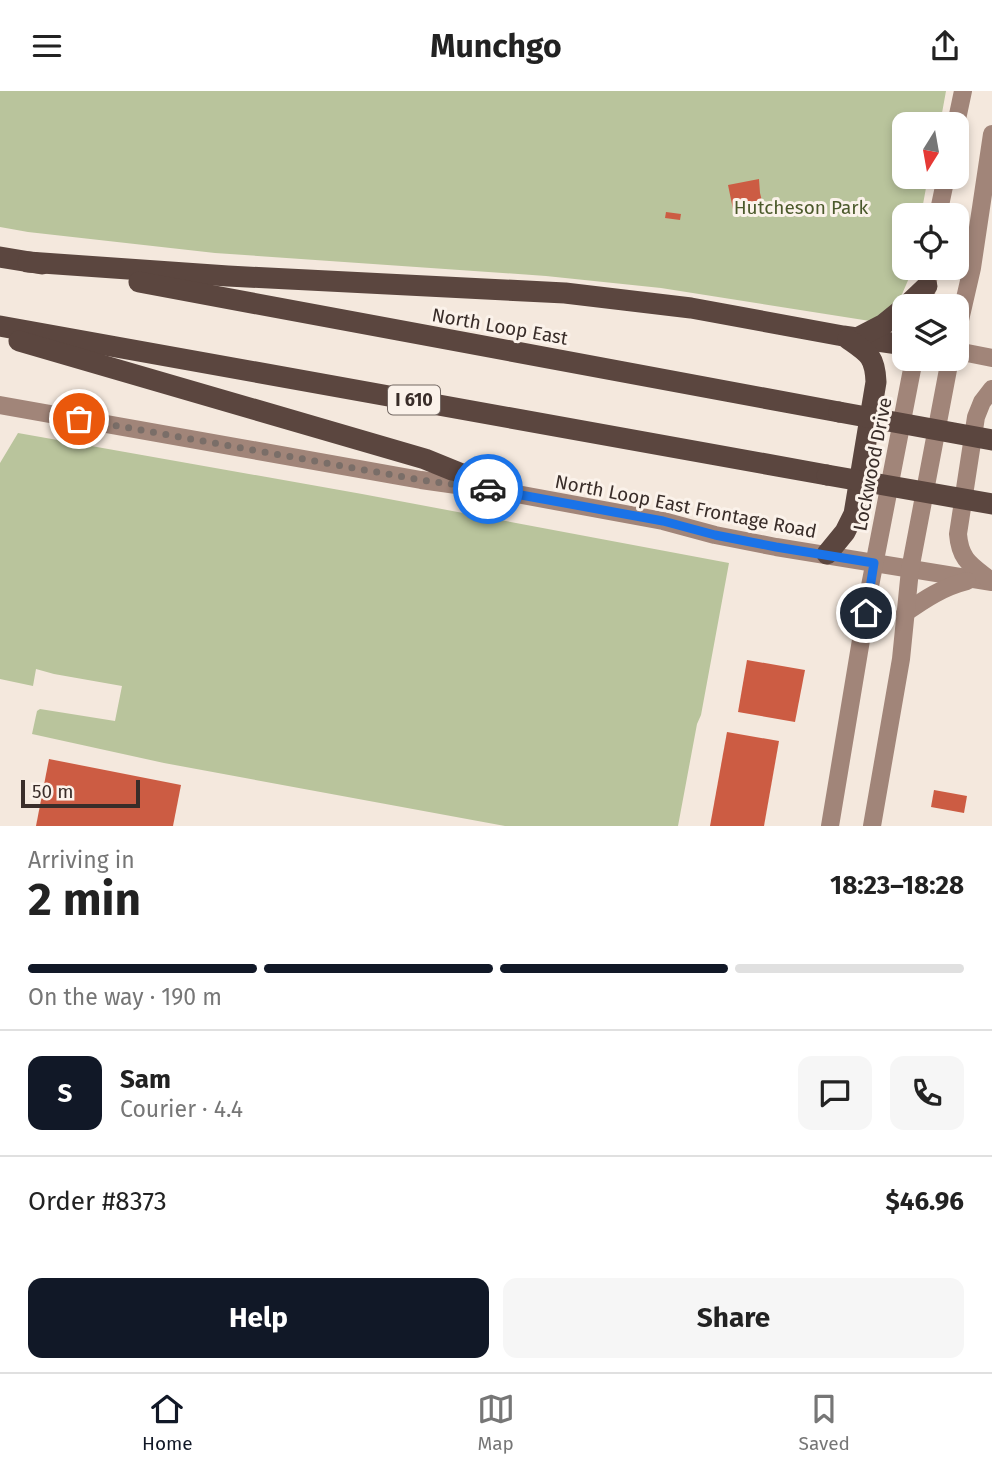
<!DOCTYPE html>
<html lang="en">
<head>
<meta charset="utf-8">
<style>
  :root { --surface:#fff; --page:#f6f6f6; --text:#222; --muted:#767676; --line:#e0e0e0; --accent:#111827 }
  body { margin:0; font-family:"Fira Sans",sans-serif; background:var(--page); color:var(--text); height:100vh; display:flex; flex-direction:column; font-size:26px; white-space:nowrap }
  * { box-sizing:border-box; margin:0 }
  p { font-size:23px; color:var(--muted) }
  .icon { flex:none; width:38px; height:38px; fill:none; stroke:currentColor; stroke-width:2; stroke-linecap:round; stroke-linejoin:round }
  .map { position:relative; height:735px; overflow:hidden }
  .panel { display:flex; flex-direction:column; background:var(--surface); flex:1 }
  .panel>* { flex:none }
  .needle { width:46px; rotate:191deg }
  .fabs { position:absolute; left:892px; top:21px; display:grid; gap:14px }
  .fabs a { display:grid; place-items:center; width:77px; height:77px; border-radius:14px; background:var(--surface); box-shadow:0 4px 10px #0003; font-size:35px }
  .scale { position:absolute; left:21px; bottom:18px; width:119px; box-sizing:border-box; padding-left:7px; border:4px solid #392d29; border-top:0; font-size:19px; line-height:24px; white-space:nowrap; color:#392d29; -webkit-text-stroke:5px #fbf2ea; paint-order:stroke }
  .pin { position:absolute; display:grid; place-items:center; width:60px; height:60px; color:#fff; margin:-30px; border:4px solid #fff; border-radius:50%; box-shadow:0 2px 7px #0007 }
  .courier { position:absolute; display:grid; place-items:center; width:70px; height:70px; margin:-35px; border:5px solid #1a73e8; border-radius:50%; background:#fff; color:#222; box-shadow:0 2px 9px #0007 }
  .headline em { font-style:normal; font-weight:700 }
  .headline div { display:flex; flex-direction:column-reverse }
  .headline { display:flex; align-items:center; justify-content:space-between; height:119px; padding:0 28px }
  h1 { font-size:46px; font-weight:700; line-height:52px }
  .bar { display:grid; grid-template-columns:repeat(4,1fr); gap:10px 7px; align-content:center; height:84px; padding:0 28px }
  .bar i { height:9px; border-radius:5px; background:var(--line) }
  .bar .selected { background:var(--accent) }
  .bar p { grid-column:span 4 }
  .line { display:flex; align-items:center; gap:18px; padding:0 28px; border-top:2px solid var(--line) }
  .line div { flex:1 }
  .round { display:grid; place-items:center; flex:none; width:74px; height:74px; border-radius:14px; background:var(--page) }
  .action { display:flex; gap:14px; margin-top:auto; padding:14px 28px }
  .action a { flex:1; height:80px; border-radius:14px; background:var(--accent); color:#fff; font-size:28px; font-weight:700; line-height:80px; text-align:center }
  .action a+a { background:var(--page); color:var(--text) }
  header { display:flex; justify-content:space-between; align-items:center; height:91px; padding:0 28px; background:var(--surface); font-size:32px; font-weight:700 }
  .tabs { display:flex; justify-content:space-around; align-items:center; height:98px; border-top:2px solid var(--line); background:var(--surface); font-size:19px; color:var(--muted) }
  .tabs a { display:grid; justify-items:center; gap:4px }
  .tabs .selected { color:var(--accent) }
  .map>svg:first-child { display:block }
  .green { fill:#b9c49c }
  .building { fill:#cc5c43 }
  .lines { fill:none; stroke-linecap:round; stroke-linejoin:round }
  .secondary { stroke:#a18579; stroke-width:18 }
  .motorway { stroke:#5b463f; stroke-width:21 }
  .motorway-bridge { stroke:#5b463f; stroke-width:21 }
  .done { stroke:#7a6e68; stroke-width:7; stroke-dasharray:0 12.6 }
  .route { stroke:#1a73e8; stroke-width:9 }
  .labels { text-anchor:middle; stroke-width:6; stroke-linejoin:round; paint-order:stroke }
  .shield { fill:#fbf2ea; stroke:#736863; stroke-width:2 }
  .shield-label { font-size:18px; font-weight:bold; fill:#392d29 }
  .park-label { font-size:19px; fill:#4b592b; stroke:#fbf2ea }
  .street-label { font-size:19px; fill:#392d29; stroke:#fbf2ea }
</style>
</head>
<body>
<header><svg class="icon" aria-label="menu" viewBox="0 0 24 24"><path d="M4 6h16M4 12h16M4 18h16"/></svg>Munchgo<svg class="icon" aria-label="share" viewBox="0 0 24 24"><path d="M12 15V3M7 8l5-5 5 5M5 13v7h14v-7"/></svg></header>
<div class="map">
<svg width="992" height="735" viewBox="0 0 992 735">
  <rect width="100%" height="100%" fill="#f4e8dd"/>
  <g class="green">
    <polygon points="0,0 946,0 940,33 905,33 905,86 928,86 921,124 905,124 905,177 911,177 909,187 897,215 870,230 661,197 546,185 215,162 28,141 0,136"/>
    <polygon points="18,342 362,403 729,472 701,624 697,633 678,735 505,735 164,672 32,643 37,620 40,618 115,630 122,595 54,583 36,578 33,595 0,588 0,372"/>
  </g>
  <g class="building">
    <polygon points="759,88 760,102 764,118 748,119 734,123 728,94"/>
    <polygon points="666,121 681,123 680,129 665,127"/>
    <polygon points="747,569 805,579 795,631 738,621"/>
    <polygon points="727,641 779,650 764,735 710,735"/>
    <polygon points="49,668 181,694 173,735 36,735"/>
    <polygon points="934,699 967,705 964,722 931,716"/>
  </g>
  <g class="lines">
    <g class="secondary">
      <polyline points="956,33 963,0"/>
      <polyline points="938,124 946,86"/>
      <polyline points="924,215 930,177"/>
      <polyline points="957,242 972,177 992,43"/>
      <polyline points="957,260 992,267"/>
      <polyline points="0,314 421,389 506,401 663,430 715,444 776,456 992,491"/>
      <path d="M990 489C971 474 960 469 958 443L976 326 982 311 992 298"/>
      <path d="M905 522C925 508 943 496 967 490"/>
      <polyline points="830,735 870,495 914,268"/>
      <polyline points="872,735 901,568 910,479 950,268"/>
    </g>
    <g class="motorway">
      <polyline points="0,166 42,173"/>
      <polyline points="28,171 228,185 565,202 691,217 843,245 905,254"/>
      <polyline points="139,191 839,321"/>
      <polyline points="906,215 927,195"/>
      <polyline points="0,235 827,384"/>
      <polyline points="857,247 884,233 905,216"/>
      <polyline points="19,250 425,368 506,401"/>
      <path d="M827 463 845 441 854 423 876 291C875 265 868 262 848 248"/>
    </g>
    <g class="motorway-bridge">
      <polyline points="839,321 992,349"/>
      <polyline points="827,384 992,413"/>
    </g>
  </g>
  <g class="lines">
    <polyline class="done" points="79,328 421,389 488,398"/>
    <polyline class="route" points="488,398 663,430 715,444 776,456 874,472 866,522"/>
  </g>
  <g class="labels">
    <rect class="shield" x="388" y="294.5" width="52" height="29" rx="5"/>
    <g class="shield-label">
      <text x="414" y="315">I 610</text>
    </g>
    <g class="park-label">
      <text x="801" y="123">Hutcheson Park</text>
    </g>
    <g class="street-label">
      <text transform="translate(500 235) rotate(10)" y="7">North Loop East</text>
      <text transform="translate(872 373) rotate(-79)" y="7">Lockwood Drive</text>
      <text transform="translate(686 415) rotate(11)" y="7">North Loop East Frontage Road</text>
    </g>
  </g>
</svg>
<div class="fabs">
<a><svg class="needle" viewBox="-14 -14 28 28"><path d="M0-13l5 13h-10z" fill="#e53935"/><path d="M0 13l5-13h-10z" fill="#767676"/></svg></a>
<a><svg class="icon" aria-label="locate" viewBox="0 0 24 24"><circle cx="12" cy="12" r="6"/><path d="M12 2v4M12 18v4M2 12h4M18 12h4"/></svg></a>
<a><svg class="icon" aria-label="layers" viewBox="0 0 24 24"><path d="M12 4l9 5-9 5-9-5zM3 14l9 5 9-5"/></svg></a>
</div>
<div class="scale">50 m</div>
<div class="pin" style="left:79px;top:328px;background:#ea580c"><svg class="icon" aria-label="bag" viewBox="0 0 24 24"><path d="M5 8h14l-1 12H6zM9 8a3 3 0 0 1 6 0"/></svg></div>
<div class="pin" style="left:866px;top:522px;background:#1f2937"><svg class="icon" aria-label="home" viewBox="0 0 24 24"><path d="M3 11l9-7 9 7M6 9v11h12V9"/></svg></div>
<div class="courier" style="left:488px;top:398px"><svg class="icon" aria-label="car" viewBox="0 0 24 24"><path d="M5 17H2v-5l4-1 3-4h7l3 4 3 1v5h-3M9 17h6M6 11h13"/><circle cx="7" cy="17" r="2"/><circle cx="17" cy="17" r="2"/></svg></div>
</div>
<section class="panel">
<div class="headline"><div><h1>2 min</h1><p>Arriving in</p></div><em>18:23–18:28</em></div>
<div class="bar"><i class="selected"></i><i class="selected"></i><i class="selected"></i><i></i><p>On the way · 190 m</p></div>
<div class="line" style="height:126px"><b class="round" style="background:var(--accent);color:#fff">S</b><div><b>Sam</b><p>Courier · 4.4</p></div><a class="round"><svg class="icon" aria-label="chat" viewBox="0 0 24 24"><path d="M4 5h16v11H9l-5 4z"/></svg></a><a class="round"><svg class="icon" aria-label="phone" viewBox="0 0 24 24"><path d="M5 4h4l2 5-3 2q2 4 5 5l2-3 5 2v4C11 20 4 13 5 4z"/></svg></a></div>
<div class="line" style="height:91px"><div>Order #8373</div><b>$46.96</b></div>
<div class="action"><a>Help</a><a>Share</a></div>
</section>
<nav class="tabs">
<a class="selected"><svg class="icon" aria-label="home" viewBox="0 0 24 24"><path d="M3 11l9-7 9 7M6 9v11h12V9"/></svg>Home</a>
<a><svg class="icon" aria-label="map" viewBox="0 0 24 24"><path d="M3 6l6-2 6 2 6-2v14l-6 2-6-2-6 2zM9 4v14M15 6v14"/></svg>Map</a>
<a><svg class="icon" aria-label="saved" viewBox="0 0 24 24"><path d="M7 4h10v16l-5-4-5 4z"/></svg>Saved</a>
</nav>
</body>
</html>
